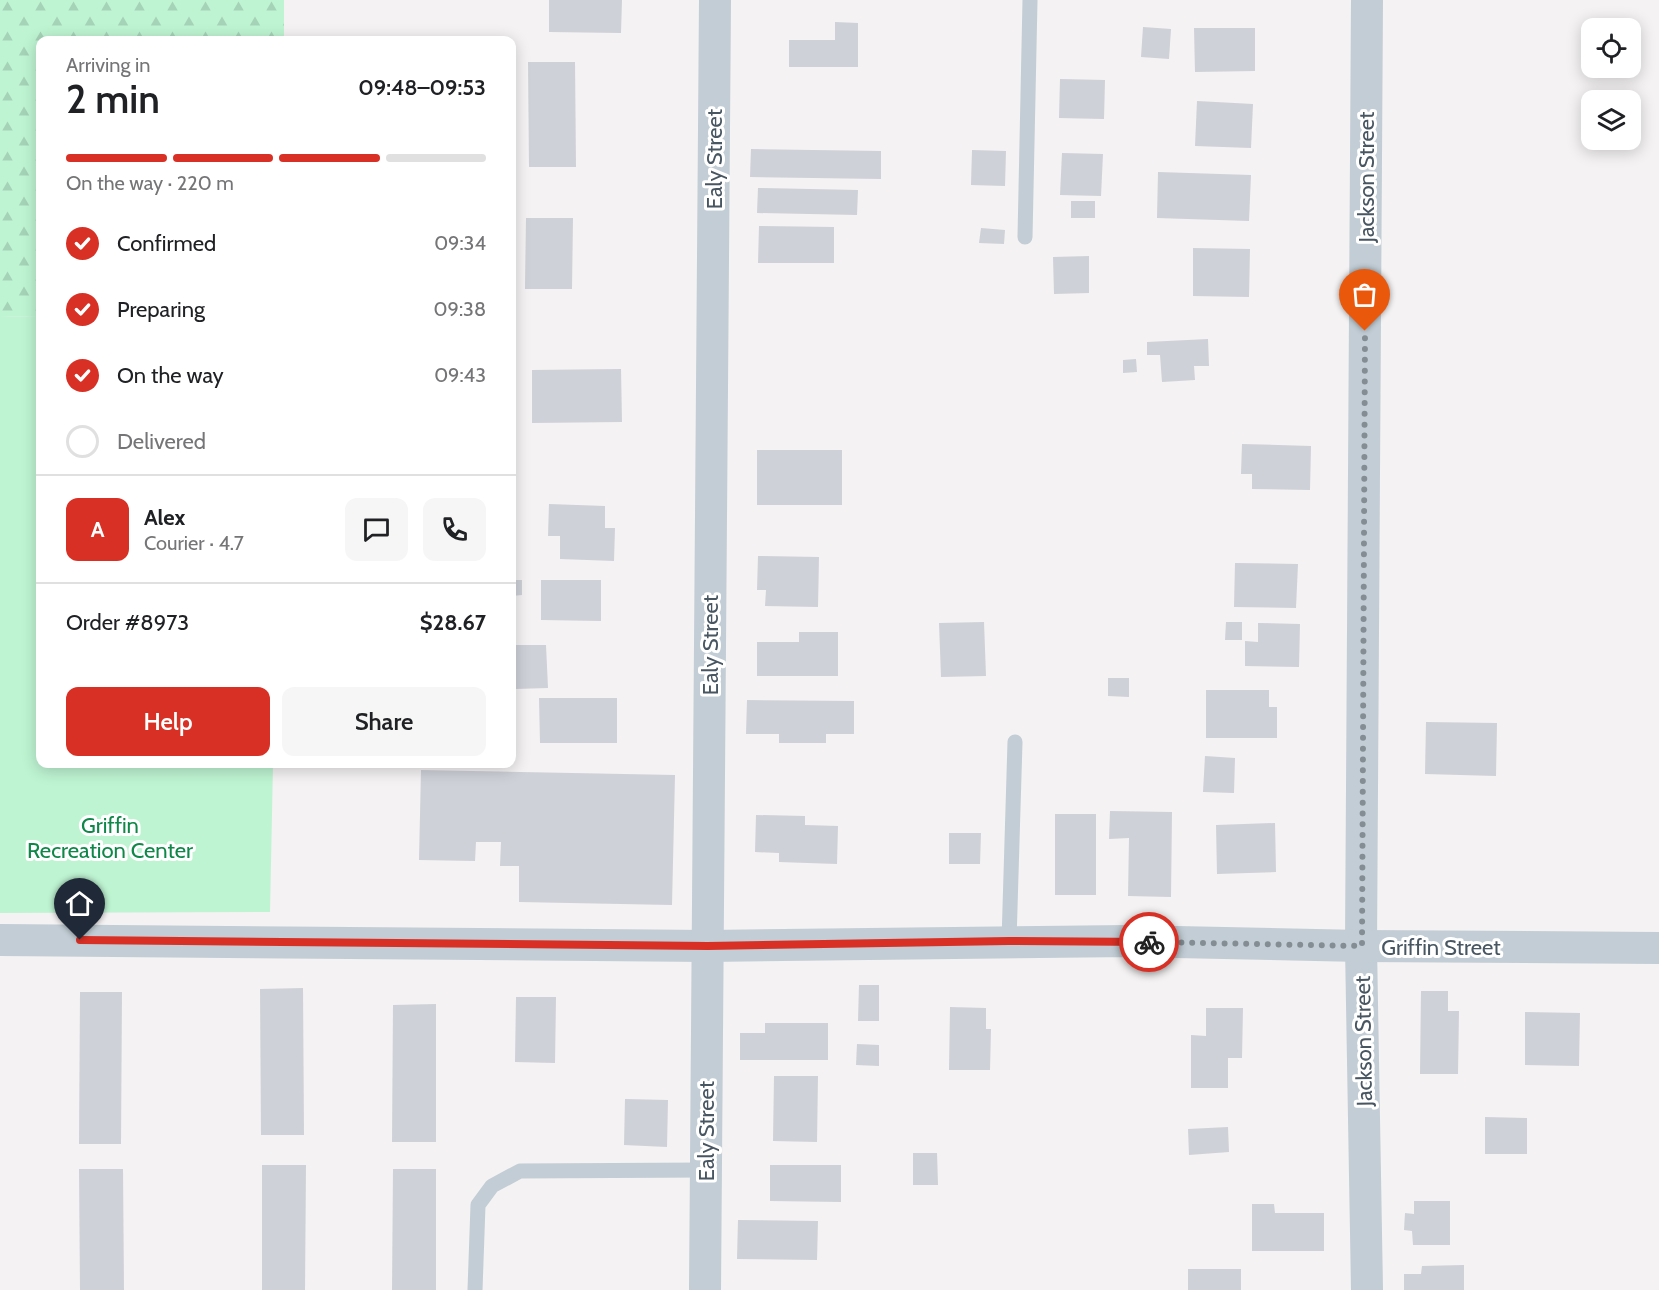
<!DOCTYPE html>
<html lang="en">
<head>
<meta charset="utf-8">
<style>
  :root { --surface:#fff; --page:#f6f6f6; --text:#202124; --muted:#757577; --line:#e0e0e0; --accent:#d93025 }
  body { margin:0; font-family:Cabin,sans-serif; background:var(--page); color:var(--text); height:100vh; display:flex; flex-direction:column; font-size:22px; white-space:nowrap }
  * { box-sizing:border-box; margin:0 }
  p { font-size:20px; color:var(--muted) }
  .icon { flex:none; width:33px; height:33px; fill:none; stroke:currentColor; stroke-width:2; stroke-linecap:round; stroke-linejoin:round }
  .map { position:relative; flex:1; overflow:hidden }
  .details { position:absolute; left:36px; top:36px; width:480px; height:732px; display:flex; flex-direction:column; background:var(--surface); border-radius:12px; box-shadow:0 3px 15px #0003 }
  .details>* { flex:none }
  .tools { position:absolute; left:1581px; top:18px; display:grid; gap:12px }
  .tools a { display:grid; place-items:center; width:60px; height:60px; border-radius:12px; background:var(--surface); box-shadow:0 3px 15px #0003; font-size:30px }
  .pin { position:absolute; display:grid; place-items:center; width:51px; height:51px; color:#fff; margin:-62px -26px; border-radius:50% 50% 50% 0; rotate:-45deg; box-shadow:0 0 6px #0007 }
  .pin .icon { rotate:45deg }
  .courier { position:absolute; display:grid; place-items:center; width:60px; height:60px; margin:-30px; border:4px solid #d93025; border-radius:50%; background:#fff; color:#222; box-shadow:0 2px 8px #0007 }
  .headline em { font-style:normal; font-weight:600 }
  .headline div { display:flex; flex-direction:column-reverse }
  .headline { display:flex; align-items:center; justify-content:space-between; height:102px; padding:0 30px }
  h1 { font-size:39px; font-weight:600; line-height:45px }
  .bar { display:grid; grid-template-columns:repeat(4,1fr); gap:9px 6px; align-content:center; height:72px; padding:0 30px }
  .bar i { height:8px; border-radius:4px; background:var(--line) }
  .bar .on { background:var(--accent) }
  .bar p { grid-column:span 4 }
  .line { display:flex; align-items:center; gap:15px; padding:0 30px; border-top:2px solid var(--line) }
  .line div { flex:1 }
  .round { display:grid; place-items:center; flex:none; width:63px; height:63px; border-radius:12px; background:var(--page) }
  ol { padding:0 30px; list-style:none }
  li { display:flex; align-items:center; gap:18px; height:66px }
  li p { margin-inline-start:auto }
  li .icon { padding:6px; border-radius:50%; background:var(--accent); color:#fff; stroke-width:4 }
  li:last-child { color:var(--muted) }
  li i { width:33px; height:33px; border:3px solid var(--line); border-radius:50% }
  .button { display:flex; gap:12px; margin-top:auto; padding:12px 30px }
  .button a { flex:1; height:69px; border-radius:12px; background:var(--accent); color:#fff; font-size:24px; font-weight:600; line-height:69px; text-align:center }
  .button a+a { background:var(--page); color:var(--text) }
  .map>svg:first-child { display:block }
  .forest { fill:url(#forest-firs) }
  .park { fill:#bef4d2 }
  .building { fill:#ced1d8 }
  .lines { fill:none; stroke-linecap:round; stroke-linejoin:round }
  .lane { stroke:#c2cdd5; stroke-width:15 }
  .street { stroke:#c2cdd5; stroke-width:32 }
  .done { stroke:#848d94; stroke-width:6; stroke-dasharray:0 10.8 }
  .route { stroke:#d93025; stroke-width:8 }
  .labels { text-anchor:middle; stroke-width:6; stroke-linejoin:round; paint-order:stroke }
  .street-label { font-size:22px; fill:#485662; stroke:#fff }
  .park-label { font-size:22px; fill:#0f8749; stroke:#fff }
</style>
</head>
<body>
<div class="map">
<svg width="1659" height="1290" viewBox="0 0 1659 1290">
  <defs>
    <pattern id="forest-firs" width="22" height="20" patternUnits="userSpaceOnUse" patternTransform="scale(1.5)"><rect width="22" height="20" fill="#bef4d2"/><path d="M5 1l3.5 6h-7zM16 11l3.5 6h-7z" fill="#a5d3b7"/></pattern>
  </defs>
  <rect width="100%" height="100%" fill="#f4f2f2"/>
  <polygon class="forest" points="0,0 284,0 284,40 40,40 40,317 0,316"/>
  <polygon class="park" points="0,316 40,317 40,764 273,764 270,912 0,913"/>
  <g class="building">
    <polygon points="549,0 622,0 621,33 549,32"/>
    <polygon points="835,22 858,23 858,67 789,67 789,40 835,40"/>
    <polygon points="1143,27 1171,29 1169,59 1141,57"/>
    <polygon points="1194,28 1255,28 1255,71 1195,72"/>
    <polygon points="528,62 575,62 576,167 529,167"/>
    <polygon points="1060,79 1105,80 1104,119 1059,118"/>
    <polygon points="1197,101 1253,104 1251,148 1195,146"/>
    <polygon points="751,149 881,151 881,179 750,177"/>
    <polygon points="972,150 1006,151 1005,186 971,185"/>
    <polygon points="1062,153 1103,154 1101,196 1060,195"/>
    <polygon points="1158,172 1251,175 1249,221 1157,218"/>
    <polygon points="758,188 858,190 857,215 757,213"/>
    <rect x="1071" y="201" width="24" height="17"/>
    <polygon points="526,218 573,218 572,289 525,289"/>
    <polygon points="759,226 834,227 834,263 758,263"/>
    <polygon points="981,228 1005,230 1004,244 979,243"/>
    <polygon points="1193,248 1250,249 1249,297 1193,296"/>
    <polygon points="1089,256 1089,293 1054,294 1053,257"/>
    <polygon points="1208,339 1209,366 1194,366 1195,380 1162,382 1160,355 1147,355 1147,342"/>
    <polygon points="1136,359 1137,372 1123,373 1123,360"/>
    <polygon points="621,369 622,422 532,423 532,370"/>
    <polygon points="1242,444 1311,446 1310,490 1252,489 1252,474 1241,474"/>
    <rect x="757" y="450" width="85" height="55"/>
    <polygon points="549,504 605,506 605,528 615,528 614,561 560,559 560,536 548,536"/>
    <polygon points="758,556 819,557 818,607 765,606 766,590 757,590"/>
    <polygon points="1235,563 1298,564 1296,608 1234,607"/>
    <polygon points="512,580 522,580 522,595 512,596"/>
    <polygon points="541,580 601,580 601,621 541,620"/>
    <polygon points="984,622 986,676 941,677 939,623"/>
    <polygon points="1226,622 1242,622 1242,640 1225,640"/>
    <polygon points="1258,623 1300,624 1299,667 1245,666 1245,641 1258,642"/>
    <polygon points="799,632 838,632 838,676 757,676 757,642 799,642"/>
    <polygon points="514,645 546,645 548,688 515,689"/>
    <polygon points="1108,678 1129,678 1129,697 1108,696"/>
    <polygon points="1206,690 1269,690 1269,707 1277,707 1277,738 1206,738"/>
    <polygon points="539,698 617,698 617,743 540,743"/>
    <polygon points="747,700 854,701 854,734 826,734 826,743 779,743 779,734 746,734"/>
    <polygon points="1426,722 1497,723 1496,776 1425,774"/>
    <polygon points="1205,756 1235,758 1234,793 1203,792"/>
    <polygon points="421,770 675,775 672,905 519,902 519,866 500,866 501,842 476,842 475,861 419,860"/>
    <polygon points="1110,811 1172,812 1171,897 1128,896 1129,838 1109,839"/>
    <rect x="1055" y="814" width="41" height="81"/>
    <polygon points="756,815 805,816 805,825 838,826 837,864 779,862 779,853 755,852"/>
    <polygon points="1275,823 1276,872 1217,874 1216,825"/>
    <polygon points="949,833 981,833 980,864 949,864"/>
    <polygon points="859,985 879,985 879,1021 858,1021"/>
    <polygon points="303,988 304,1135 261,1135 260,989"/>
    <polygon points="1421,991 1448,991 1448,1011 1459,1011 1458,1074 1420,1074"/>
    <polygon points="80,992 122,992 121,1144 79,1144"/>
    <polygon points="516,997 556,997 555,1063 515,1062"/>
    <polygon points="436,1004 436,1142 392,1142 393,1005"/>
    <polygon points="950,1007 986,1008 986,1029 991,1029 990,1070 949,1070"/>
    <polygon points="1206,1008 1243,1008 1242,1058 1228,1058 1228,1088 1191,1088 1191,1035 1206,1036"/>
    <polygon points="1525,1012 1580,1013 1579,1066 1525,1065"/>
    <polygon points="765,1023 828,1023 828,1060 740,1060 740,1033 765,1033"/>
    <polygon points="857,1044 879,1045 879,1066 856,1065"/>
    <polygon points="774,1076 818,1076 817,1142 773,1141"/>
    <polygon points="625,1099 668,1100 667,1147 624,1145"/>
    <polygon points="1485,1117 1527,1118 1527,1154 1485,1154"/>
    <polygon points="1228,1127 1229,1152 1189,1155 1188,1129"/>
    <polygon points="913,1153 937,1153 938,1185 913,1185"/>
    <polygon points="262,1165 306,1165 305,1290 262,1290"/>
    <polygon points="770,1165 841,1165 841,1202 770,1201"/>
    <polygon points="79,1169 123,1169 124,1290 80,1290"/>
    <polygon points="393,1169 436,1169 436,1290 392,1290"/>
    <polygon points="1414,1201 1450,1201 1450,1245 1413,1245 1412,1231 1404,1230 1405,1213 1414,1214"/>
    <polygon points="1252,1204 1274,1204 1275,1213 1324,1213 1324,1251 1252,1251"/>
    <polygon points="738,1220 818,1221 817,1260 737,1259"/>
    <polygon points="1464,1265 1464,1290 1404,1290 1404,1274 1421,1274 1422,1266"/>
    <rect x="1188" y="1269" width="53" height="21"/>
  </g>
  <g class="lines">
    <g class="lane">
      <polyline points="1025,237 1030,0"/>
      <polyline points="1009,941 1015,742"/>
      <polyline points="475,1290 478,1205 492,1186 520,1171 706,1170"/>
    </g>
    <g class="street">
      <polyline points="1367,0 1361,946 1367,1290"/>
      <polyline points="0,940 708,946 1128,941 1361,946 1659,948"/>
      <polyline points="705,1290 715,0"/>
    </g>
  </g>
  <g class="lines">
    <polyline class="done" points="1149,942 1362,946 1365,331"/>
    <polyline class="route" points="80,940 708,946 1009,941 1149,942"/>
  </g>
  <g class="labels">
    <g class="street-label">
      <text transform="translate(714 159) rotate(-90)" y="8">Ealy Street</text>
      <text transform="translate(1366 177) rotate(-90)" y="8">Jackson Street</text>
      <text transform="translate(710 645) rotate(-90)" y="8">Ealy Street</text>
      <text x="1441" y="955">Griffin Street</text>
      <text transform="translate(1363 1041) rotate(-91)" y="8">Jackson Street</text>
      <text transform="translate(706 1131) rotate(-90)" y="8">Ealy Street</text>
    </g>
    <g class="park-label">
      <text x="110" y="833">Griffin<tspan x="110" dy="25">Recreation Center</tspan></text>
    </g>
  </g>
</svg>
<div class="tools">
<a><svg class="icon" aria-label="locate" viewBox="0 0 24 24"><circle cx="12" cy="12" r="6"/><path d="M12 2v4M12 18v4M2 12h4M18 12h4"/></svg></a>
<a><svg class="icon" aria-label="layers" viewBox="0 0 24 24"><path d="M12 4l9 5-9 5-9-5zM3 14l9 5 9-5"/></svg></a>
</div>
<div class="pin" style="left:1365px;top:331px;background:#ea580c"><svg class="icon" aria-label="bag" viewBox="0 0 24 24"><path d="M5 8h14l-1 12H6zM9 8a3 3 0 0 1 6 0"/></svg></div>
<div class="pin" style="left:80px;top:940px;background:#1f2937"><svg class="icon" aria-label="home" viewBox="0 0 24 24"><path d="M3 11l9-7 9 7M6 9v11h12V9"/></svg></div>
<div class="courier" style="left:1149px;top:942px"><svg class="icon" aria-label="bike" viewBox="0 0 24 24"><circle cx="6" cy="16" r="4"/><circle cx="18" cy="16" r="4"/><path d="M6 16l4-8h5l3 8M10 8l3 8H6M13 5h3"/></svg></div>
<section class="details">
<div class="headline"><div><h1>2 min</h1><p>Arriving in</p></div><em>09:48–09:53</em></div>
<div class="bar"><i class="on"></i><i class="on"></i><i class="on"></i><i></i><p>On the way · 220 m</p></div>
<ol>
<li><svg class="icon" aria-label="check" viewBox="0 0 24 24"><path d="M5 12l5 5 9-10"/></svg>Confirmed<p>09:34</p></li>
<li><svg class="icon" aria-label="check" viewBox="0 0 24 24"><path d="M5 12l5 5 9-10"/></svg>Preparing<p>09:38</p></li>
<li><svg class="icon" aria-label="check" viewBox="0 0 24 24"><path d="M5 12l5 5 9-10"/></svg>On the way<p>09:43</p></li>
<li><i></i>Delivered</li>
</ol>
<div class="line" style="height:108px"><b class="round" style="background:var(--accent);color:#fff">A</b><div><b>Alex</b><p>Courier · 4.7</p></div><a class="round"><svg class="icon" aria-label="chat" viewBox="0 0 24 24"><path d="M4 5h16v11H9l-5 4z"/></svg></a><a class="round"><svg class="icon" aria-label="phone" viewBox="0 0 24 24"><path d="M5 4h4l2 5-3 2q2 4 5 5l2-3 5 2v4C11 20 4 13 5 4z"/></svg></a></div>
<div class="line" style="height:78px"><div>Order #8973</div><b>$28.67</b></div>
<div class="button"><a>Help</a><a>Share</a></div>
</section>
</div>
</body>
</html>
